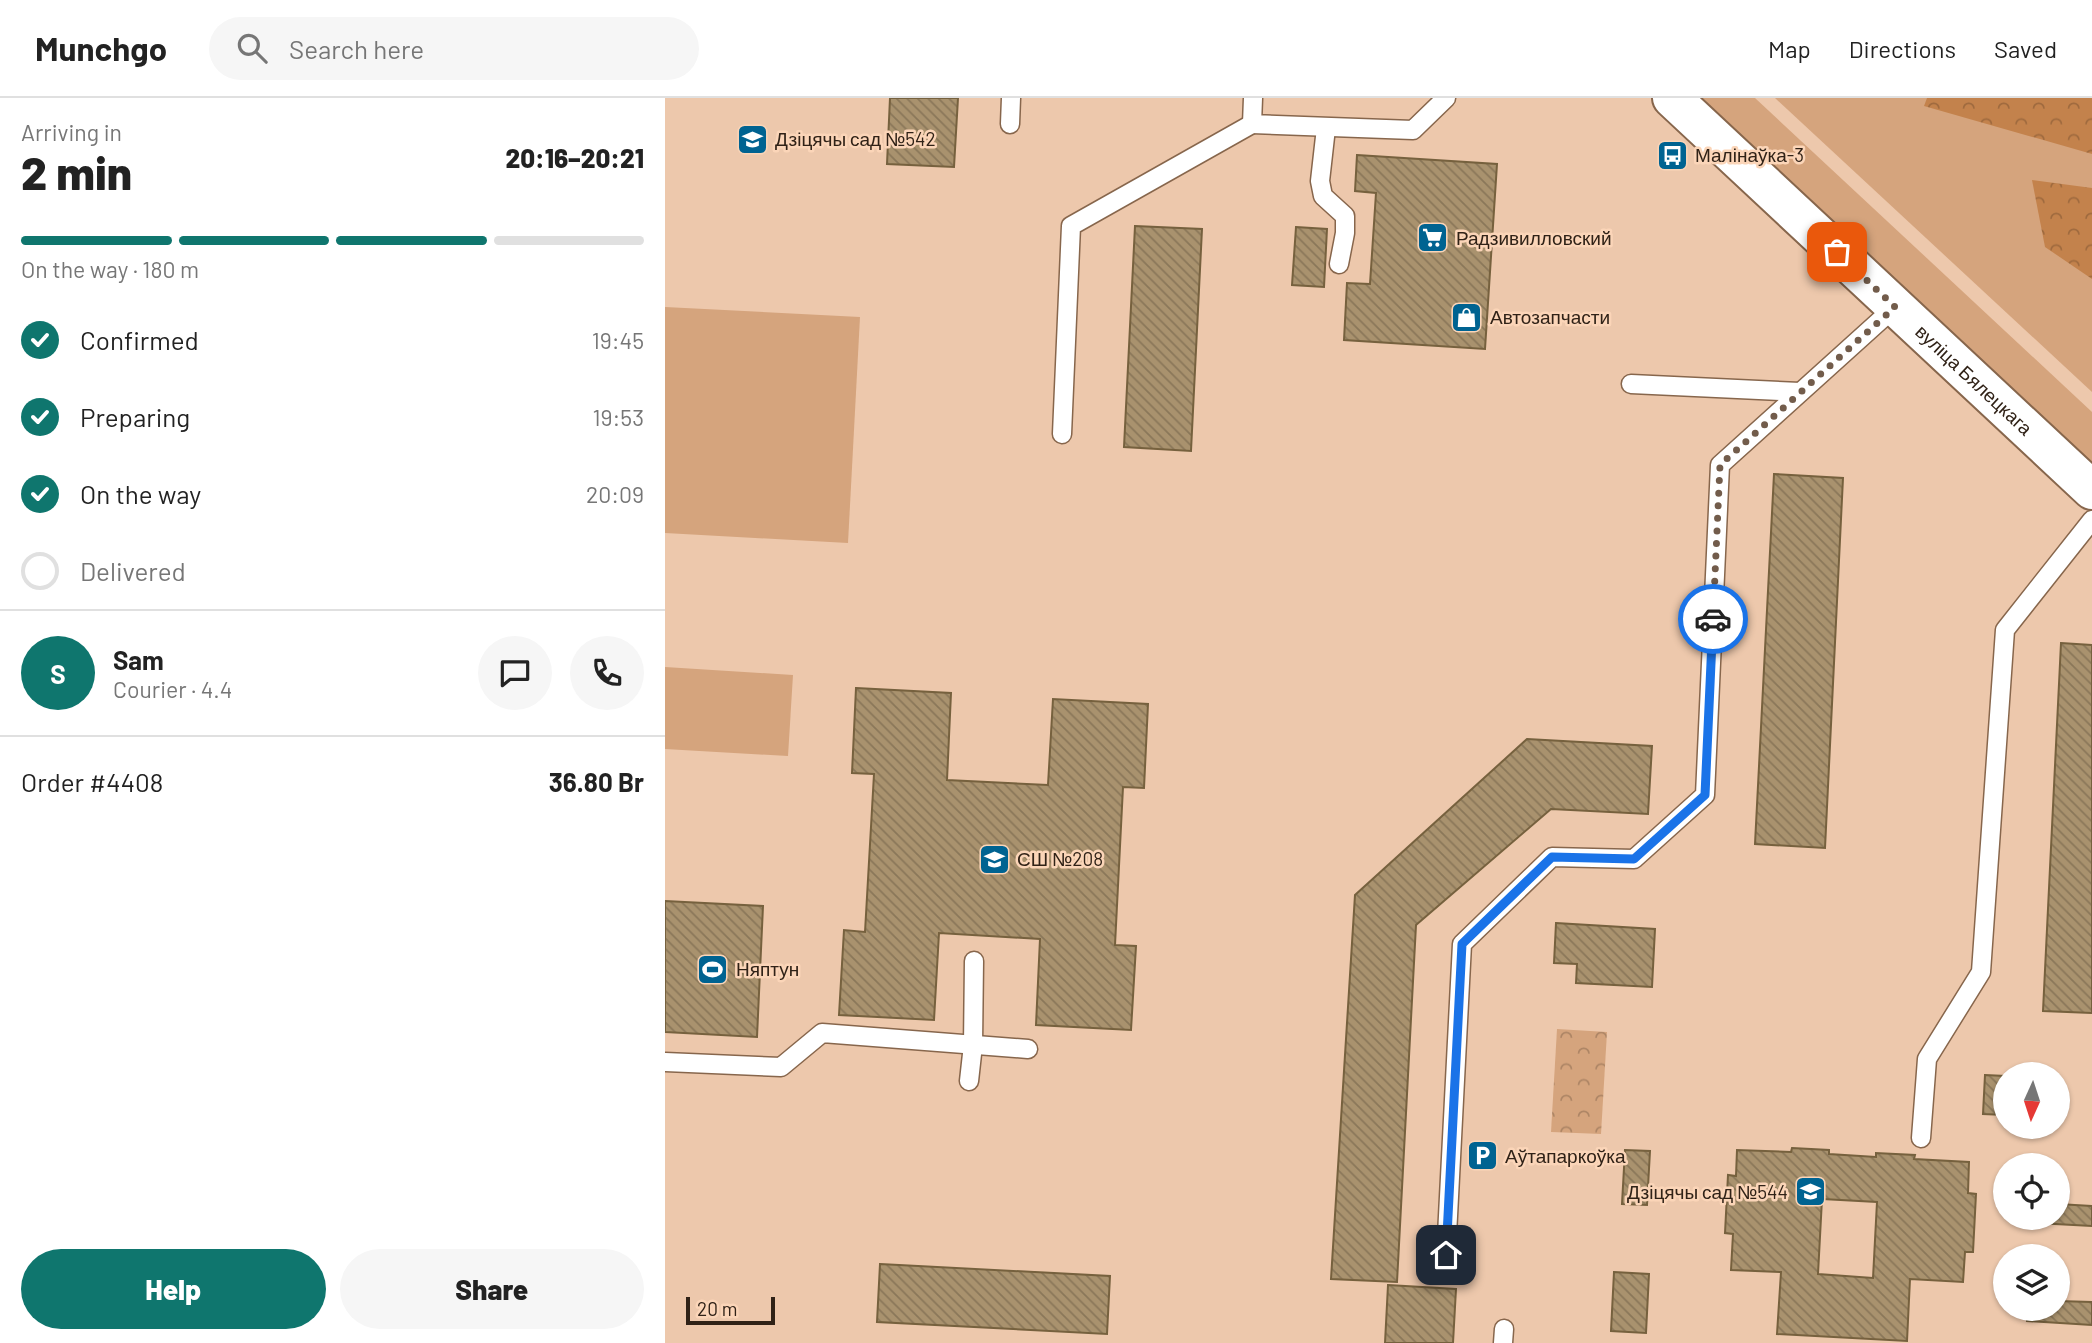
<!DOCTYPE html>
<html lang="en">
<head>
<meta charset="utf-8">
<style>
  :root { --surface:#fff; --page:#f6f6f6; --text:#222; --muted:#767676; --line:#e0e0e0; --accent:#0f766e }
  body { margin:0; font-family:Barlow,sans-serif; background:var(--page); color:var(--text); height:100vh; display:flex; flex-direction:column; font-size:26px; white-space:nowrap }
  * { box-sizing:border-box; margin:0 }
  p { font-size:23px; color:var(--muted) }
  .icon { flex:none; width:38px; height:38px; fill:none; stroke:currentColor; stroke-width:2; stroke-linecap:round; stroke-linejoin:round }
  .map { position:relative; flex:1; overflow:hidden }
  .side { display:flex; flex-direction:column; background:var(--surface); width:665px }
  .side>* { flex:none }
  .needle { width:46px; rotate:183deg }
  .fabs { position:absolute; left:1328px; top:964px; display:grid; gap:14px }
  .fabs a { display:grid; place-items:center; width:77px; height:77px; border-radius:50%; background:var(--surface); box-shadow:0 2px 5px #0004; font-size:35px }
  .scale { position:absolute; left:21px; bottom:18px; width:89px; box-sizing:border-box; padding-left:7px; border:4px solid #302217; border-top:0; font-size:19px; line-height:24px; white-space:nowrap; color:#302217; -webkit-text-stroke:5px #fbd5b8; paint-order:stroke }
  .pin { position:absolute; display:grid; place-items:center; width:60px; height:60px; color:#fff; margin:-30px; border-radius:14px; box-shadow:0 4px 10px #0006 }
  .courier { position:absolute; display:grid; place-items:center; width:70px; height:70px; margin:-35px; border:5px solid #1a73e8; border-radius:50%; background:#fff; color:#222; box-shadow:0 2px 9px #0007 }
  .head em { font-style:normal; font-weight:800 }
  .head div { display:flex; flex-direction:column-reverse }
  .head { display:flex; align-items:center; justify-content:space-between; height:119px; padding:0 21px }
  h1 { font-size:46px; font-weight:800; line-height:52px }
  .bar { display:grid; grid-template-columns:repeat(4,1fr); gap:10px 7px; align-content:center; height:84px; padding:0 21px }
  .bar i { height:9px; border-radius:5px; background:var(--line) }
  .bar .on { background:var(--accent) }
  .bar p { grid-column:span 4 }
  .line { display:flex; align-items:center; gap:18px; padding:0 21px; border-top:2px solid var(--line) }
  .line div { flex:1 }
  .round { display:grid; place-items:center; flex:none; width:74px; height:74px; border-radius:37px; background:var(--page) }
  ol { padding:0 21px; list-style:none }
  li { display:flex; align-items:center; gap:21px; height:77px }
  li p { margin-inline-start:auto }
  li .icon { padding:7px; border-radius:50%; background:var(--accent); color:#fff; stroke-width:4 }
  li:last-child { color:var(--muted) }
  li i { width:38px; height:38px; border:4px solid var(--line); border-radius:50% }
  .primary-button { display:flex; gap:14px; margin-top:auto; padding:14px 21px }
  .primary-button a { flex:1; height:80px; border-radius:42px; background:var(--accent); color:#fff; font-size:28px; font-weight:800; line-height:80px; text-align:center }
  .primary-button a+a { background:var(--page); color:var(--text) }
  header { display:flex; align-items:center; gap:42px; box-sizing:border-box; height:98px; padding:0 35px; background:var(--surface); border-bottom:2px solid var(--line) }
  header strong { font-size:33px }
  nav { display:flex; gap:38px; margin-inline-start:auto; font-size:24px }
  .search { width:490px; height:63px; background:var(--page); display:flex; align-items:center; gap:18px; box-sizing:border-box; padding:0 24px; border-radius:38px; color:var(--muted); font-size:26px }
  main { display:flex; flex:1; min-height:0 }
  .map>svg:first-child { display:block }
  .grass { fill:#d5a47d }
  .forest { fill:url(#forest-crowns) }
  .park { fill:url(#park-crowns) }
  .building { fill:url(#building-back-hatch); stroke:#76613e; stroke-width:2; fill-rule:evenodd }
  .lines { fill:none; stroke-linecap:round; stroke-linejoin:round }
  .service-casing { stroke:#87664c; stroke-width:21 }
  .tertiary-casing { stroke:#87664c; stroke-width:42 }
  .service { stroke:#fff; stroke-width:18 }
  .tertiary { stroke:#fff; stroke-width:38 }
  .done { stroke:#725c4b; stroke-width:7; stroke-dasharray:0 12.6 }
  .route { stroke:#1a73e8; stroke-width:9 }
  .labels { text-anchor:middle; stroke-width:5; stroke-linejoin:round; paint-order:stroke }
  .poi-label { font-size:19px; fill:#302217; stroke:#fbd5b8; text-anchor:start }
  .street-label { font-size:19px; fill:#302217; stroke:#fbd5b8 }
</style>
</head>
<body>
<header>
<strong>Munchgo</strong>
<div class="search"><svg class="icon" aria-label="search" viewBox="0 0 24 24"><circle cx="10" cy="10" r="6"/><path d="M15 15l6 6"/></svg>Search here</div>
<nav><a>Map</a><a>Directions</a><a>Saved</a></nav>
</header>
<main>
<section class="side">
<div class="head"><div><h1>2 min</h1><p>Arriving in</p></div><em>20:16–20:21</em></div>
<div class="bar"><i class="on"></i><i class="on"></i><i class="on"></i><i></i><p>On the way · 180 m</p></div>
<ol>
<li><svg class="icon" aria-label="check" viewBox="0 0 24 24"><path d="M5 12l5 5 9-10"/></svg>Confirmed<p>19:45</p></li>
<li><svg class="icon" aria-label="check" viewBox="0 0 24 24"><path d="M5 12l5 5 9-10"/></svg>Preparing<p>19:53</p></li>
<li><svg class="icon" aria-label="check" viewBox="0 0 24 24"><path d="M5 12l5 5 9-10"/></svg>On the way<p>20:09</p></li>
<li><i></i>Delivered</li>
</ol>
<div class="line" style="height:126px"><b class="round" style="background:var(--accent);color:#fff">S</b><div><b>Sam</b><p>Courier · 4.4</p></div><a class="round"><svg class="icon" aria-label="chat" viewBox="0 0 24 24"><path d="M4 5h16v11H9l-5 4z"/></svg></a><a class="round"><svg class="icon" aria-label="phone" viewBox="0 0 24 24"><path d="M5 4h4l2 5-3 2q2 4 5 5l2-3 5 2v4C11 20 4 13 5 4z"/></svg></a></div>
<div class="line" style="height:91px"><div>Order #4408</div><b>36.80 Br</b></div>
<div class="primary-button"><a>Help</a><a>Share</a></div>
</section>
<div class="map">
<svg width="1427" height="1245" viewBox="0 0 1427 1245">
  <defs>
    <pattern id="forest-crowns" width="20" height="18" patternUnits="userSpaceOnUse" patternTransform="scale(1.75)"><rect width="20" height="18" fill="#c3824c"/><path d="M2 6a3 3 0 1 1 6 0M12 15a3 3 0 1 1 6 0" fill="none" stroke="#9f6a3e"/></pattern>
    <pattern id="park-crowns" width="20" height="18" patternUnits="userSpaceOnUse" patternTransform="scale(1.75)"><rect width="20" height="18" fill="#d5a47d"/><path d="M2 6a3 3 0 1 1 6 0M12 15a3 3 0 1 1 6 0" fill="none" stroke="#ad8565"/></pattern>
    <pattern id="building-back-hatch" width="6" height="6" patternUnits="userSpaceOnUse" patternTransform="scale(1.75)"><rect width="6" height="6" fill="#a9926e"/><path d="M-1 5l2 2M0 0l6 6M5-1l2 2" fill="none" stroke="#8a7759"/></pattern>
  </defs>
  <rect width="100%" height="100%" fill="#edc8ac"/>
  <g class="grass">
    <polygon points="1031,0 1090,0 1427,314 1427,367"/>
    <polygon points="1110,0 1427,0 1427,294"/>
    <polygon points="0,209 195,219 183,445 0,435"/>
    <polygon points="0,569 128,577 123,658 0,651"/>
  </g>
  <g class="forest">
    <polygon points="1262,0 1427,0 1427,56 1259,8"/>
    <polygon points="1367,82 1427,90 1427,181 1380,149"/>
  </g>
  <polygon class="park" points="892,931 942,934 936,1036 886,1034"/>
  <g class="building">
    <polygon points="225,0 293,0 289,69 222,66"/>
    <polygon points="692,57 832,66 820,251 679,242 682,185 705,186 711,95 690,93"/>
    <polygon points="470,128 537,131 526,353 459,349"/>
    <polygon points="631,129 662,131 659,189 627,187"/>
    <polygon points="1109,376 1178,380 1160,750 1090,746"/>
    <polygon points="1396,545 1427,547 1427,915 1378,913"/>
    <polygon points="191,590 286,595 282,682 383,687 388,601 483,606 479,690 458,689 450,847 471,848 466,932 371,927 375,841 274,835 269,922 174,917 179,832 200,834 209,676 187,675"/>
    <polygon points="862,641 987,648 983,716 886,711 751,827 732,1184 666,1181 690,797"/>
    <polygon points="0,803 98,808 92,939 0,934"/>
    <polygon points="891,825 990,831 987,889 911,885 912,866 889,865"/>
    <polygon points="1320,977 1340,978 1340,1017 1318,1016"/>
    <path d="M1127 1050 1164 1052V1056L1211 1059V1055L1250 1057 1249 1061 1304 1064 1303 1095 1311 1096 1308 1154H1300L1298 1184 1245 1181 1242 1243 1112 1236 1116 1174 1066 1172 1068 1136 1060 1135 1063 1077 1071 1078 1072 1052 1126 1054ZM1157 1101 1212 1104 1208 1180 1153 1176Z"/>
    <polygon points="960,1052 985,1053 982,1107 957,1106"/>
    <polygon points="1393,1106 1427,1108 1427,1128 1372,1125 1373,1120 1393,1120"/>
    <polygon points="215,1166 445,1178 442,1236 212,1224"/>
    <polygon points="949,1174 984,1176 981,1235 946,1233"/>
    <polygon points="723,1187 791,1191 788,1245 720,1245"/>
    <polygon points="1393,1203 1427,1204 1427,1227 1362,1223 1363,1211 1393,1211"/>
  </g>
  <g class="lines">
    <defs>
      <g id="service">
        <polyline points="588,0 587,26 748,32 781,0"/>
        <polyline points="345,26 346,0"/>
        <polyline points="661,30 655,83 658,98 680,118 680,135 674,166"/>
        <polyline points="966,286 1135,294"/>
        <polyline points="397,336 406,128 587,26"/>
        <polyline points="0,964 116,969 157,935 363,951"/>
        <polyline points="304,983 308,947 309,863"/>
        <polyline points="1256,1040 1262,961 1316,874 1340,532 1427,422"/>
        <polyline points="781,1157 797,846 887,759 969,761 1040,697 1055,367 1230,209"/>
        <polyline points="838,1245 839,1231"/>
      </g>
      <g id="tertiary">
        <path id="s1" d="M1007 0 1427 392"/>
      </g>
    </defs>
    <use href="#service" class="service-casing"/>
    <use href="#tertiary" class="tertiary-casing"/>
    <use href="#service" class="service"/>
    <use href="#tertiary" class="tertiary"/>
  </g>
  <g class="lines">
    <polyline class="done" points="1048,521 1055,367 1230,209 1172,154"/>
    <polyline class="route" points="781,1157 797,846 887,759 969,761 1040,697 1048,521"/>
  </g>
  <defs>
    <symbol id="school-square" viewBox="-11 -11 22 22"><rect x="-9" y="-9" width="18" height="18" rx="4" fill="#006391" stroke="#fbd5b8"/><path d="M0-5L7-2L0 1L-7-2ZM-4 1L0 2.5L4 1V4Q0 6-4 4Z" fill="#fff"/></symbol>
    <symbol id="bus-square" viewBox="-11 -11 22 22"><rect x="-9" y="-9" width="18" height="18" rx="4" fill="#006391" stroke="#fbd5b8"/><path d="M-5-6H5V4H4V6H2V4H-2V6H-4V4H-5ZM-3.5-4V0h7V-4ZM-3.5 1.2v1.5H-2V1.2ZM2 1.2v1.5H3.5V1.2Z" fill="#fff"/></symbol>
    <symbol id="supermarket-square" viewBox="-11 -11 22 22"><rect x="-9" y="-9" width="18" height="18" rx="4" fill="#006391" stroke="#fbd5b8"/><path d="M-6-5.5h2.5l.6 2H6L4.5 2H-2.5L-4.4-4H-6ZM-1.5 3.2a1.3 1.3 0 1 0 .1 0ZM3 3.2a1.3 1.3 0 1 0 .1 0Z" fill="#fff"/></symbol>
    <symbol id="shop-square" viewBox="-11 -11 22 22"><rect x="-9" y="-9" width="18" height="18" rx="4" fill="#006391" stroke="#fbd5b8"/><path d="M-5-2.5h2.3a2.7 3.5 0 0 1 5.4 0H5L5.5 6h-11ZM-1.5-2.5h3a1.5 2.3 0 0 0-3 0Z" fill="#fff"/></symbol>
    <symbol id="stadium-square" viewBox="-11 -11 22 22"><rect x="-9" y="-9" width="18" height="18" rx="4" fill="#006391" stroke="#fbd5b8"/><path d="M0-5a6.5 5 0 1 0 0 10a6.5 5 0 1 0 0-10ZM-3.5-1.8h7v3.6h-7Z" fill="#fff"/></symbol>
    <symbol id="parking-square" viewBox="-11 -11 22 22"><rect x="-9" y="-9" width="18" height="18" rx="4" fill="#006391" stroke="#fbd5b8"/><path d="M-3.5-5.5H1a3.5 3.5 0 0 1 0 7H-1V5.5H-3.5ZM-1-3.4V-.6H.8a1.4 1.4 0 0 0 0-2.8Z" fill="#fff"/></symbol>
  </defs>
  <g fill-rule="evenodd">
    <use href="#school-square" x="70" y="24" width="35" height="35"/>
    <use href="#bus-square" x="990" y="40" width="35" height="35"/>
    <use href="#supermarket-square" x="750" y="122" width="35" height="35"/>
    <use href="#shop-square" x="784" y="202" width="35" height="35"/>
    <use href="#school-square" x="312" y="744" width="35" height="35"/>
    <use href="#stadium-square" x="30" y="854" width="35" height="35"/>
    <use href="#parking-square" x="800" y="1040" width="35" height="35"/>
    <use href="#school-square" x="1128" y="1076" width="35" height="35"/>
  </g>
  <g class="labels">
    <g class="poi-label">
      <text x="110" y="48">Дзіцячы сад №542</text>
      <text x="1030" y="64">Малінаўка-3</text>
      <text x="791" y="147">Радзивилловский</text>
      <text x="825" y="226">Автозапчасти</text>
      <text x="352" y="768">СШ №208</text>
      <text x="71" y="878">Няптун</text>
      <text x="840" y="1065">Аўтапаркоўка</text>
      <text x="1123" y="1101" text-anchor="end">Дзіцячы сад №544</text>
    </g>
    <g class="street-label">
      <text dy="7" stroke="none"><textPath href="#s1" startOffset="413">вуліца Бялецкага</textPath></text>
    </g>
  </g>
</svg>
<div class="fabs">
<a><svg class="needle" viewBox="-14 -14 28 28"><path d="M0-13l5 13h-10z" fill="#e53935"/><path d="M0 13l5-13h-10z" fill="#767676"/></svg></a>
<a><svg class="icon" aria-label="locate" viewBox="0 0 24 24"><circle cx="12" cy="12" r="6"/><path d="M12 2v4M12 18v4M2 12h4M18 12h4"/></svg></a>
<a><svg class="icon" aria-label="layers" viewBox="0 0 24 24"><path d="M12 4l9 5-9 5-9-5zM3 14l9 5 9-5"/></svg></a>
</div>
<div class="scale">20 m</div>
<div class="pin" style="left:1172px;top:154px;background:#ea580c"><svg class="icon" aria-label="bag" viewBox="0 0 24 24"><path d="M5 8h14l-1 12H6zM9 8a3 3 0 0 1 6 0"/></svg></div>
<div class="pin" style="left:781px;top:1157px;background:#1f2937"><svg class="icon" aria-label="home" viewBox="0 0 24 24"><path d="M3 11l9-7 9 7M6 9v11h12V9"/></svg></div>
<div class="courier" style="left:1048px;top:521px"><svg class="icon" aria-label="car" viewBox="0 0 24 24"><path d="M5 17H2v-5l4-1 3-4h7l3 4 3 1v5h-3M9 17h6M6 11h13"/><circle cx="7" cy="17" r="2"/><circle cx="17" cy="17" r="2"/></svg></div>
</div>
</main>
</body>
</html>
